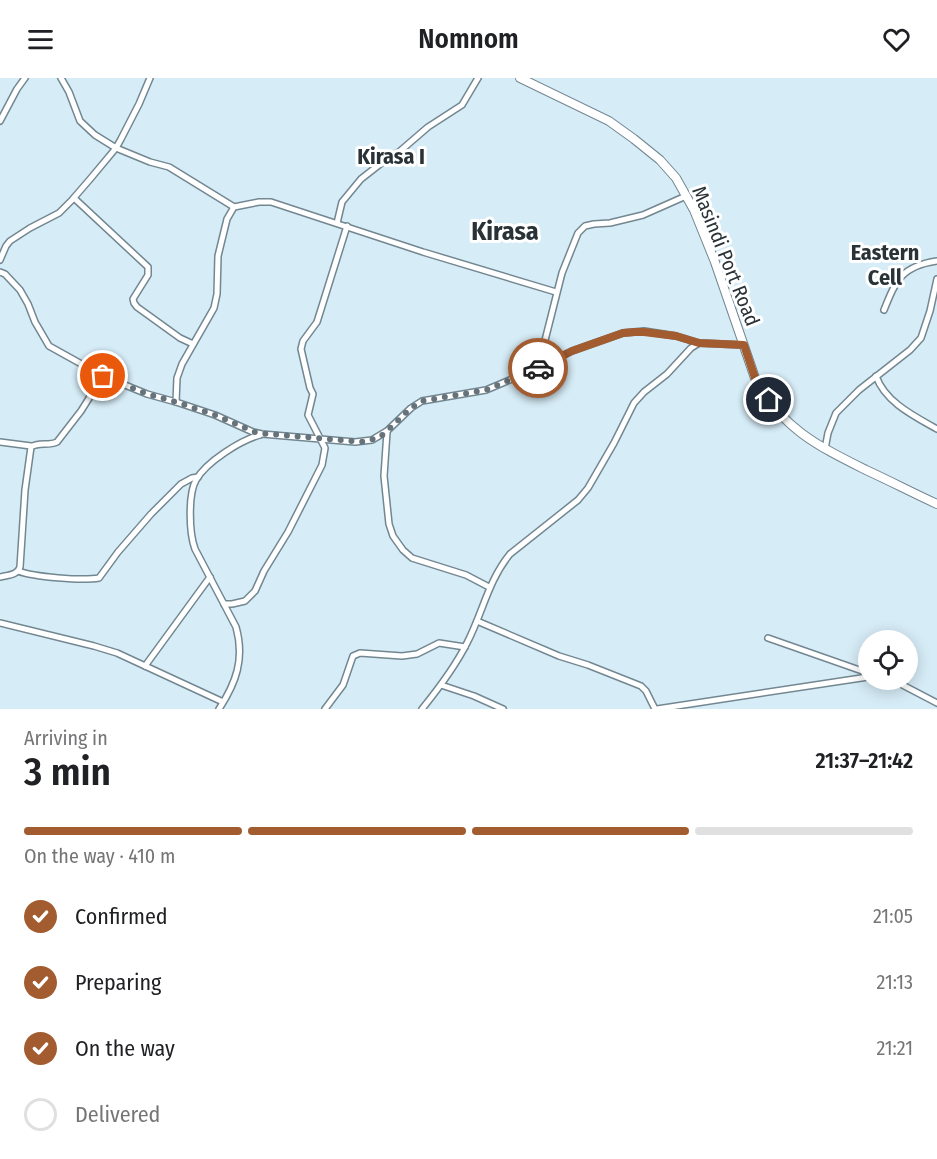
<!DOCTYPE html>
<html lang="en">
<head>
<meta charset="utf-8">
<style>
  :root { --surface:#fff; --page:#f6f6f6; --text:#202124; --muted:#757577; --line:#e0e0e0; --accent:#a25c30 }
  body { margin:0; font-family:"Fira Sans Condensed",sans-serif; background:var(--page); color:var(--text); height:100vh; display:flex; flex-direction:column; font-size:22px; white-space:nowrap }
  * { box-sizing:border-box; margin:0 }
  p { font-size:20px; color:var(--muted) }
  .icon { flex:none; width:33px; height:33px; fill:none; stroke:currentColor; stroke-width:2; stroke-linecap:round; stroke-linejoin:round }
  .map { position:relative; height:631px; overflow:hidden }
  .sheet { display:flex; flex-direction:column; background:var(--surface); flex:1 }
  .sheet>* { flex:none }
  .fabs { position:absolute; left:858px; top:552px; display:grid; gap:12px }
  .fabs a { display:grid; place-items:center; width:60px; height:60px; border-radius:50%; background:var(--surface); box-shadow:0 3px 15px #0003; font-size:30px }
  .pin { position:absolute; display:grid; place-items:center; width:51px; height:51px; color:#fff; margin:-26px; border:3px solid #fff; border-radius:50%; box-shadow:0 2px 6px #0007 }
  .courier { position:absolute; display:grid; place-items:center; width:60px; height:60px; margin:-30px; border:4px solid #a25c30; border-radius:50%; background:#fff; color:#222; box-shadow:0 2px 8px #0007 }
  .head em { font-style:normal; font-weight:600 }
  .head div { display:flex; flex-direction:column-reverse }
  .head { display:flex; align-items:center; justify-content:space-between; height:102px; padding:0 24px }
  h1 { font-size:39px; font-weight:600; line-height:45px }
  .bar { display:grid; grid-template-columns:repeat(4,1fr); gap:9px 6px; align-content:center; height:72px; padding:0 24px }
  .bar i { height:8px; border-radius:4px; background:var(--line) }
  .bar .current { background:var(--accent) }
  .bar p { grid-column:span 4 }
  ol { padding:0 24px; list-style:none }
  li { display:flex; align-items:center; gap:18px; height:66px }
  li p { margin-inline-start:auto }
  li .icon { padding:6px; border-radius:50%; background:var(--accent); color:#fff; stroke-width:4 }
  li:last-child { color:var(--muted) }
  li i { width:33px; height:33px; border:3px solid var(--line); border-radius:50% }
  header { display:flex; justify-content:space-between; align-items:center; height:78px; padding:0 24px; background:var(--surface); font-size:27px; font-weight:600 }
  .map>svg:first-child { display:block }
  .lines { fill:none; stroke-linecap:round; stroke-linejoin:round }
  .street-casing { stroke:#738791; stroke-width:8 }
  .secondary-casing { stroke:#738791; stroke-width:10 }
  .street { stroke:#fff; stroke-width:5 }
  .secondary { stroke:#fff; stroke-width:8 }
  .done { stroke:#66737a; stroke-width:6; stroke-dasharray:0 10.8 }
  .route { stroke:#a25c30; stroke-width:8 }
  .labels { text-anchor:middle; stroke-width:6; stroke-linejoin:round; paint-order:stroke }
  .street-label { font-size:20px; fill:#293236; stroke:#fff }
  .quarter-label { font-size:22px; font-weight:bold; fill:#293236; stroke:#fff }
  .district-label { font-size:26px; font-weight:bold; fill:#293236; stroke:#fff }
</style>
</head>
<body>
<header><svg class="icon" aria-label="menu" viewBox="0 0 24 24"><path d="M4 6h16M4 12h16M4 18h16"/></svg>Nomnom<svg class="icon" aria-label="heart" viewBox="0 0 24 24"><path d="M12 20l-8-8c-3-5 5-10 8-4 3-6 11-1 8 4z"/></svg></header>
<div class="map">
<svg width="937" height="631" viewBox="0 0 937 631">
  <rect width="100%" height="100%" fill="#d6ecf7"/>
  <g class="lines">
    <defs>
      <g id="street">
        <polyline points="61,0 69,14 80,43 95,57 116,70 150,84 169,89 234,129"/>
        <polyline points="0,43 17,11 25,0"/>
        <polyline points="74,120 148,189 148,197 133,221 134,225 137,229 180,260 193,266"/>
        <polyline points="337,145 342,124 361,101 384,83 399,74 428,49 462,27 478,0"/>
        <polyline points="0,182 6,168 10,163 30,150 59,135 72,122 91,100 116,70 121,61 139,26 150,0"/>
        <polyline points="0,194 5,196 20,212 28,226 35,244 49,268 103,298 147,316 176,324 215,337 253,354 262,356 355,364 372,362 387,353 411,330 422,323 486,312 538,290 572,273 623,255 644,253 676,258 699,265 744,267"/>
        <path d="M884 232C896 202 902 188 937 183"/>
        <polyline points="538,290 562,195 578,155 585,148 594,146 610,145 643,137 686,118"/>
        <path d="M876 298C885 324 914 338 937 351"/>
        <polyline points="176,324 177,300 182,286 214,230 217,216 218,178 227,141 234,129 259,124 271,124 423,174 556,214"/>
        <polyline points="387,354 384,398 389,446 393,458 403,472 412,480 466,497 489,509"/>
        <polyline points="0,364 31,368"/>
        <polyline points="825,371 828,355 836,335 859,312 910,272 921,260 930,233 937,201"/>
        <path d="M18 493C34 499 82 503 99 500L118 474 151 436 181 406 192 400 198 399"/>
        <path d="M0 499C8 497 18 497 20 489L25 412 31 369C38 364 49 368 57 364L81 333 103 298"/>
        <polyline points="224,526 232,526 245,523 255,513 264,493 288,454 322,387 325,370 308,337 313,316 310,310 301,271 303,263 317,244 347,148"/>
        <polyline points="477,543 559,578 588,587 641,608 646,613 655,631"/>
        <polyline points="0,545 94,568 117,575 223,624"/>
        <polyline points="768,560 868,595"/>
        <polyline points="145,588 210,499"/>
        <polyline points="893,602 937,625"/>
        <polyline points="441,607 474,618 503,631"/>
        <path d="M219 631C236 605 245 581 236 549L195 471C189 455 188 416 196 402 206 384 241 362 260 357"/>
        <polyline points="325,631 343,607 353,578 360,575 402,578 417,576 439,565 465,569"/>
        <path d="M422 631C439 610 455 589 467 565 483 534 488 503 510 476L578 422 588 410 614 365 634 325 644 314 667 296 691 270 699 265"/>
        <polyline points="657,631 868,599"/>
      </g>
      <path id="secondary" d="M520 0 609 43 634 61 660 82 676 100 694 132 715 184 755 300C781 350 818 368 866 392 890 403 913 415 937 426"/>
    </defs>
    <use href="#street" class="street-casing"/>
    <use href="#secondary" class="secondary-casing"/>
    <use href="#street" class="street"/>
    <use href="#secondary" class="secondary"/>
  </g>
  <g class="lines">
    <polyline class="done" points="103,298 147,316 176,324 215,337 257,355 364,364 380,359 387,353 411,330 422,323 486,312 538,290"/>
    <polyline class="route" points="538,290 572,273 623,255 635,254 644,254 676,258 699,265 744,267 755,300 769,322"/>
  </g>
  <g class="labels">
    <g class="street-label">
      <text transform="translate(726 178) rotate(68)" y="7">Masindi Port Road</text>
    </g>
    <g class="quarter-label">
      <text x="391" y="86">Kirasa I</text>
      <text x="885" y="182">Eastern<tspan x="885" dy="25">Cell</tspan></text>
    </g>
    <g class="district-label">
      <text x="505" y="162">Kirasa</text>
    </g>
  </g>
</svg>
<div class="fabs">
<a><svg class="icon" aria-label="locate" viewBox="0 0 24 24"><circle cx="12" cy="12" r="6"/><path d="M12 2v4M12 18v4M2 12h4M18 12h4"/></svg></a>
</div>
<div class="pin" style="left:103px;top:298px;background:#ea580c"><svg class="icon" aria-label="bag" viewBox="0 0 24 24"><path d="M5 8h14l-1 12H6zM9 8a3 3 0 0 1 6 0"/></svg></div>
<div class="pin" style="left:769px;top:322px;background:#1f2937"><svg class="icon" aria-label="home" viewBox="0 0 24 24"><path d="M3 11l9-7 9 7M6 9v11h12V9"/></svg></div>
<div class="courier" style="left:538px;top:290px"><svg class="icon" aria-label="car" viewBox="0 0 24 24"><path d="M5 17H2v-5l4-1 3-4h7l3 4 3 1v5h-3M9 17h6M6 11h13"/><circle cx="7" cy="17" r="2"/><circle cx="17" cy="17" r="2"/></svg></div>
</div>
<section class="sheet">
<div class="head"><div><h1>3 min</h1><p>Arriving in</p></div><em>21:37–21:42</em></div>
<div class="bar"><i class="current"></i><i class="current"></i><i class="current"></i><i></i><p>On the way · 410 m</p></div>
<ol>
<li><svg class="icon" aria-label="check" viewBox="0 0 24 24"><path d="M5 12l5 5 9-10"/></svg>Confirmed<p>21:05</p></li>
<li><svg class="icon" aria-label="check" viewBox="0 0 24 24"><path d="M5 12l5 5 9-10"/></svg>Preparing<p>21:13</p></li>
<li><svg class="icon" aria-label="check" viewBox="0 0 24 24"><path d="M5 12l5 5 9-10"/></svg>On the way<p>21:21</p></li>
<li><i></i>Delivered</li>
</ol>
</section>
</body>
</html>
